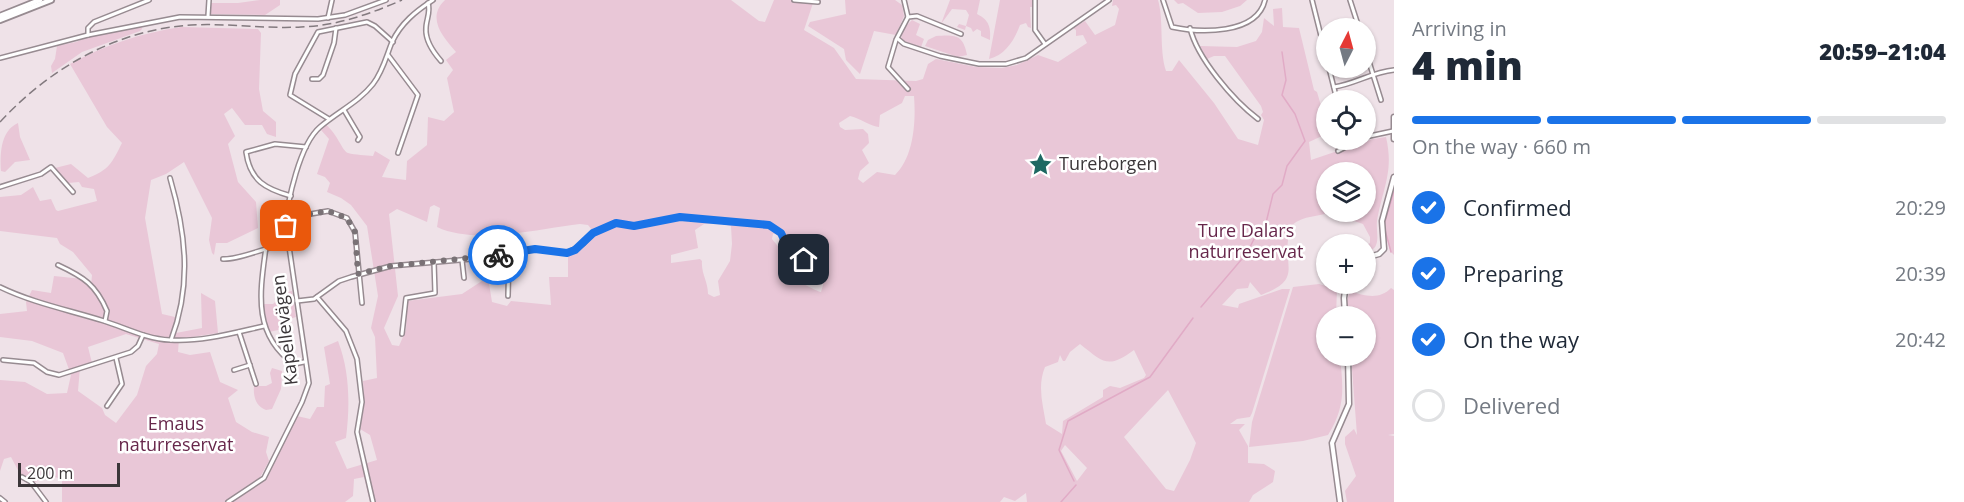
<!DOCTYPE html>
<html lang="en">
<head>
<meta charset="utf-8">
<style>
  :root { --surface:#fff; --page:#f2f2f3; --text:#1f2937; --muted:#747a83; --line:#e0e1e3; --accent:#1a73e8 }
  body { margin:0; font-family:"Open Sans",sans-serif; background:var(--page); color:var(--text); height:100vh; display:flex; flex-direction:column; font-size:22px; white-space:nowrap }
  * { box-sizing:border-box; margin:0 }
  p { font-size:20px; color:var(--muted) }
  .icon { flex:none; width:33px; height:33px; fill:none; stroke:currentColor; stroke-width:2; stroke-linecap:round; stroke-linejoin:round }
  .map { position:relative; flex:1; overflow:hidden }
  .details { display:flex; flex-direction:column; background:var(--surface); width:570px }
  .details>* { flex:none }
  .needle { width:39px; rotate:6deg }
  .controls { position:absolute; left:1316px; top:18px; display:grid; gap:12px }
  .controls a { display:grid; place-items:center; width:60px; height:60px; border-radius:50%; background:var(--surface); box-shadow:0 2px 4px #0004; font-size:30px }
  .scale { position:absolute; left:18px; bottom:15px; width:102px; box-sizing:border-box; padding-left:6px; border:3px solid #3b3639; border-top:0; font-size:16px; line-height:21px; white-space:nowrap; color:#3b3639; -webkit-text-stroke:4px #fff; paint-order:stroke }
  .pin { position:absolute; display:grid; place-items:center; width:51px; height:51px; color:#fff; margin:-26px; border-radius:12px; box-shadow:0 3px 9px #0006 }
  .courier { position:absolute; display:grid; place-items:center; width:60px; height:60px; margin:-30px; border:4px solid #1a73e8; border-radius:50%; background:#fff; color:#222; box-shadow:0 2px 8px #0007 }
  .overview em { font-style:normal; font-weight:800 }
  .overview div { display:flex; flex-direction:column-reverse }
  .overview { display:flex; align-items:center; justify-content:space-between; height:102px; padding:0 18px }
  h1 { font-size:39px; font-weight:800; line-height:45px }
  .bar { display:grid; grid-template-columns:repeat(4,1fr); gap:9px 6px; align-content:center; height:72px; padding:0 18px }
  .bar i { height:8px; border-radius:4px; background:var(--line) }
  .bar .current { background:var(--accent) }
  .bar p { grid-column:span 4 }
  ol { padding:0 18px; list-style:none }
  li { display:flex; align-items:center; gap:18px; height:66px }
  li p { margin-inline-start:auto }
  li .icon { padding:6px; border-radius:50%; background:var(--accent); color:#fff; stroke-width:4 }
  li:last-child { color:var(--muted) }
  li i { width:33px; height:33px; border:3px solid var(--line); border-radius:50% }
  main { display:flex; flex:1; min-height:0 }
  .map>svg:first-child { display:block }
  .green { fill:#e9c7d7; fill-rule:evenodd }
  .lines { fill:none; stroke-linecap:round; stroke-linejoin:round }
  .stream { stroke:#e1abc6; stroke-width:1.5 }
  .minor-casing { stroke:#978b91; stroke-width:6 }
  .tertiary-casing { stroke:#978b91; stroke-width:7 }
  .secondary-casing { stroke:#978b91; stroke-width:8 }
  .minor { stroke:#fff; stroke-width:3 }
  .tertiary { stroke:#fff; stroke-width:4 }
  .secondary { stroke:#fff; stroke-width:4.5 }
  .rail { stroke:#837a7f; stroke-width:1.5; stroke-dasharray:9 4.5; stroke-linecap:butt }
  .done { stroke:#7a7276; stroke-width:6; stroke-dasharray:0 10.8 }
  .route { stroke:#1a73e8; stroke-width:8 }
  .labels { text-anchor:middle; stroke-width:5; stroke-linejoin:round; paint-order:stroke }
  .poi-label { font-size:18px; fill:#3b3639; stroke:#fff; text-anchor:start }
  .park-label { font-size:18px; fill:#67274b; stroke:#fff }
  .street-label { font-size:18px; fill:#3b3639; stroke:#fff }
</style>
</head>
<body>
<main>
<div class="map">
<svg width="1394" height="502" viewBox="0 0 1394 502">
  <rect width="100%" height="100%" fill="#efe2e8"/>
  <g class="green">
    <polygon points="260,0 280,0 280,5 265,15 210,14 211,3 238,3"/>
    <path d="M445 0H731L759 21 765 22 774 0H814L804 30 834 48 856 79 916 81 923 79 928 64 936 59 976 67 1002 68 1017 65 1038 55 1058 62 1087 43 1083 35 1076 36V30L1073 28 1085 21 1095 35 1115 25 1119 9 1116 5 1112 6 1113 0H1158C1164 20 1159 49 1166 71H1172L1179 60 1214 103 1238 139 1258 145 1264 120 1261 115 1263 112 1261 106 1225 56H1214L1207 59 1200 46 1237 47 1256 41 1262 32 1264 18 1274 26 1273 9 1282 8 1283 27 1299 28 1314 90 1317 92 1322 109V136L1309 142 1311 160 1373 139 1386 137C1394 172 1383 187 1377 221 1376 228 1379 239 1376 245 1375 249 1369 251 1365 253V246L1370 243V237L1363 224 1354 221 1346 212H1365V172H1326V212H1332C1318 217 1304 215 1292 225 1290 227 1290 231 1289 234 1282 267 1304 279 1261 295L1250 282 1248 288 1237 289 1222 305 1238 308 1239 304 1282 289H1290L1252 413 1250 417 1237 419 1230 424H1245L1239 430 1248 446V463L1264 464 1275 471 1273 482 1253 495 1249 502H1027L1026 493 1015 501 1004 497 1000 502H370L364 477 354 479 353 496 345 502H230L258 485 269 474 297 416 310 419 317 407H324L325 386 330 384 324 347 338 341C350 372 350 406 346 438L335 442 347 469 377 460 370 435 360 429 364 407 363 381 377 378 375 337 371 328 378 296 367 226 351 205 341 198 327 192 330 183 325 177 317 174 329 139 321 130 326 125C337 133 342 151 348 153 355 155 366 155 373 156L375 151 390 160 382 177 406 180 407 161 427 145 428 117 444 121 454 112 447 78 453 70 446 60 456 52C443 37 426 18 445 0ZM905 96H914C916 121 914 157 895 175L877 172 863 183 858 179 860 171 869 163 862 150 869 143 868 134 863 129 845 130 840 127 839 123 850 116C859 118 872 127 879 127L880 115 902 103ZM434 205 440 208 437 227C475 245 538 229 580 224L588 225 592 230 588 241 568 257V277H549L551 305 511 301 507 306 492 302 488 277 462 294 407 301 406 330 399 346 392 345 384 328 398 296 389 214 397 209 427 222 430 207ZM717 223 731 226 732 244 730 261 718 281 720 295 714 297 708 294C708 281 701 274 702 261L700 259 671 263V255L698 248 695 230 704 224ZM784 232 800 254 820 257 823 285 821 292C812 290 784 273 781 265 780 261 781 255 781 250L772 239 773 234ZM1080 344C1104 363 1108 369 1134 350L1146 375 1144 378 1120 388 1110 386 1103 390V397L1063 421 1062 434 1046 424C1043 405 1037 386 1045 367L1058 362 1060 355 1063 361H1065L1070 352ZM1168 390 1196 443 1190 460 1174 491 1166 489 1124 437ZM1065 445 1087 468 1077 481 1061 451Z"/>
    <polygon points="845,0 895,0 902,5 904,16 896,35 874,31 860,74 846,60 844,49 808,26 810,22 846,14"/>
    <path d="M950 0H980L977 14C989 20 991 27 990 40L981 36V31L977 29 973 32 971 28 966 26 965 30 957 27 959 24 966 26 969 15 966 10 952 9 941 24Z"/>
    <path d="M1000 0H1033L1032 7H1030L1031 28 1028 27 1026 23 1020 25C1014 41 1005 55 989 59Z"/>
    <polygon points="1174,0 1247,0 1240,6 1222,12 1198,13 1183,3 1178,4"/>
    <polygon points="912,20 920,24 916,35 924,39 921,47 901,40 903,29"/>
    <polygon points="141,26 142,29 140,31 82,52 52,73 51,66 55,59 57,46 76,42 89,36"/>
    <path d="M181 27 258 29 261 33 259 89 263 111 276 122V137L267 134 262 125H245L232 108 224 114 235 136 228 144 238 182 256 202 258 228 227 243H216L214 255 212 253 209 240 212 218 184 162 166 174 151 180 145 218 162 314 175 317 176 333 202 328 201 293 215 301 218 333 179 339 178 352 190 355 210 352 220 382 238 390 228 398 236 422 252 432 269 437 266 452 269 461 258 481 224 502H62V480L53 476 35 482 20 474 11 457 4 459 0 471V380L25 382 47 394 67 393 71 375 63 353 32 341 0 337V314L27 311 26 302 32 290 51 293 54 276 83 279 91 286 92 275 73 252 60 244 57 238 0 231V197L21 195 33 187 40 201 51 199 56 210 58 211 97 201 94 189 82 187 79 182 68 183 55 168 71 164 88 178C109 170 112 163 122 143L107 127 70 64C105 45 141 33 181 27ZM126 334 159 344 157 354 146 366 137 395 116 423 105 415 102 408 78 391 80 367 92 363 88 347Z"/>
    <path d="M936 36C955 35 963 34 967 55L958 57 925 46 928 40Z"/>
    <path d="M18 123 20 137 30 160 15 162 5 172 1 171C0 155 0 131 18 123Z"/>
    <polygon points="1394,191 1394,255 1391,252 1383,225"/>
    <path d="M1319 284 1337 289 1336 316H1326V356H1340C1343 388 1346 406 1328 435L1303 441 1249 447 1252 422 1293 287Z"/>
    <path d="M1391 288 1394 290V434L1388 435 1394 436V502H1347L1345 491 1356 476 1345 444V437L1354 429 1357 435 1351 356H1365V316H1347V301L1350 291C1364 296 1380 300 1391 288Z"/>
    <polygon points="292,291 296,317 283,321 283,329 269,332 263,304 273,304 277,300 277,294"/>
    <path d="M272 368 282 371 281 389 272 409 266 410C256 406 253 397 254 386H266L272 383 270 373Z"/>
  </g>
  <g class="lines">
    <g class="stream">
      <polyline points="1384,225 1394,191"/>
      <polyline points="1385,230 1391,252"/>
      <polyline points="1201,307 1247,253 1254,239 1265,227 1273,194 1282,185 1287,166 1305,141 1295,114 1282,95 1286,80 1282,52"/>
      <polyline points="1074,481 1059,450 1068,421 1150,377 1193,318"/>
      <polyline points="1061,502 1076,485"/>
    </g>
    <defs>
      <g id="minor">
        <polyline points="794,0 818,2"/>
        <polyline points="904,0 908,17"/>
        <polyline points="1035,0 1035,30 1045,44"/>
        <path d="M1163 0 1172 27C1200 33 1257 35 1265 0"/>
        <polyline points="1312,0 1326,56"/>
        <polyline points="1350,0 1359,28"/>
        <path d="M428 3C431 12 426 20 426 28 425 40 434 53 441 61"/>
        <polyline points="208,16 209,0"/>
        <polyline points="328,18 332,0"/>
        <path d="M1190 28C1197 58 1233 100 1258 119"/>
        <polyline points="88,35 88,28 94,22 149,0"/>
        <polyline points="898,39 904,44 940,56 979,64 1006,64 1026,58 1109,0"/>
        <polyline points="1365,49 1381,100"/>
        <polyline points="388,55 418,95 398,153"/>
        <polyline points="0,58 88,35 180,17 318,19 345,15 386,0"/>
        <polyline points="1329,68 1337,100"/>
        <polyline points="312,79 319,79 323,75 334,43 336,28"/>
        <path d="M1334 87C1355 84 1372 72 1394 70"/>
        <polyline points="908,89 888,67 896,40 908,17 917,16 961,34"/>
        <polyline points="344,110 360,137 358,140"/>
        <polyline points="329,119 290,95 295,74 318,32 367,22 375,26 393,42"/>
        <polyline points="1365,137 1393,131"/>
        <polyline points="1338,151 1359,140"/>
        <path d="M170 178C186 233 192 285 171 340"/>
        <polyline points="0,187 41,174 51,167 73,192"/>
        <path d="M291 196C266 189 250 181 246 152L275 144 306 147"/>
        <polyline points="287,218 328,211 347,218 355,232 362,303"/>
        <path d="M266 247C260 292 252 334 294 364L304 362"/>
        <path d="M223 259C240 260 267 246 288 244"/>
        <polyline points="462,260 464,278"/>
        <path d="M58 265C84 277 96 285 107 311L105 321"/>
        <path d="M0 287C33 303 69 310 104 321 126 328 147 339 170 340 202 342 233 333 264 326"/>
        <polyline points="508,296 509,253"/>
        <polyline points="317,297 346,331 357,359 362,402 357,432 373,502"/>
        <polyline points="297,301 314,299 339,281 351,277 391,266 483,258 535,249 567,253 583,244 593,233 617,223 634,226 680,217 769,225 781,233 789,250 804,260"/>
        <polyline points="239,332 256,384"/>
        <polyline points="402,334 406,298 435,293 434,262"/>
        <polyline points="3,360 34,363 47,372 59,375 131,352 138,346 143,335"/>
        <polyline points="234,370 250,365"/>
        <polyline points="107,406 122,384 116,358"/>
        <polyline points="22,477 31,482 46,502"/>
        <polyline points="0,498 5,502"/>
        <path d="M228 502 264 478 302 402 309 383 286 226C287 201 300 144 320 127 337 112 359 102 373 84 383 71 386 57 392 42 401 23 416 11 433 0"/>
      </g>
      <g id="tertiary">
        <polyline points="1394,117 1394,139"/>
        <polyline points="1365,258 1379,254 1384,249 1382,221 1394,177"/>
        <polyline points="1345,316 1344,298 1346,284"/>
        <polyline points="1340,502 1332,443 1349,404 1348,356"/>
      </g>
      <g id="secondary">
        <polyline points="0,16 40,0"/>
        <polyline points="0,20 51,0"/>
      </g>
    </defs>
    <use href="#minor" class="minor-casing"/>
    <use href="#tertiary" class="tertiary-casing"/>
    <use href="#secondary" class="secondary-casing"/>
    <use href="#minor" class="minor"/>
    <use href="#tertiary" class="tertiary"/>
    <use href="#secondary" class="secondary"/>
    <path class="rail" d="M0 122C50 68 116 30 191 25 228 23 264 29 301 27 336 26 370 14 402 0"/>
  </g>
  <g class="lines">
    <polyline class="done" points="286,226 286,218 328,211 347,218 355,232 358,274 391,266 498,255"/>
    <polyline class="route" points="498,255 535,249 567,253 575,250 593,233 616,223 634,226 680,217 769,225 781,233 789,250 804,260"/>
  </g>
  <defs>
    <symbol id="sight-bare" viewBox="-9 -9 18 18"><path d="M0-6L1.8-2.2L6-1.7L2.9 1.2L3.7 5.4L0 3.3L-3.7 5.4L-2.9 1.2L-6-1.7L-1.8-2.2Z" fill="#1d6862" stroke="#fff" stroke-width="2.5" paint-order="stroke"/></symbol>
  </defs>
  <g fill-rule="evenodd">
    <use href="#sight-bare" x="1024" y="148" width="33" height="33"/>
  </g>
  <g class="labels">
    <g class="poi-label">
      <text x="1059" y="170">Tureborgen</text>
    </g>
    <g class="park-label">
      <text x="1246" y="237">Ture Dalars<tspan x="1246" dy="21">naturreservat</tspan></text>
      <text x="176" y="430">Emaus<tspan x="176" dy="21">naturreservat</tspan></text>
    </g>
    <g class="street-label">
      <text transform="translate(285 330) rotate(-97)" y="6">Kapellevägen</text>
    </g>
  </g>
</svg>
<div class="controls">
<a><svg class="needle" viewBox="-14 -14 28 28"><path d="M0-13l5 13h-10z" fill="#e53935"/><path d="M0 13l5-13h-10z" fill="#747a83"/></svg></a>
<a><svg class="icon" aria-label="locate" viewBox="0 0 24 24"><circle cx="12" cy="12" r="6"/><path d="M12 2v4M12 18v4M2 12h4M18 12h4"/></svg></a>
<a><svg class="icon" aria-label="layers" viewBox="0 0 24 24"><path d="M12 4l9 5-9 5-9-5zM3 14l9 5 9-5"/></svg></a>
<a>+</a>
<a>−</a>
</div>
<div class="scale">200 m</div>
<div class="pin" style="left:286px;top:226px;background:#ea580c"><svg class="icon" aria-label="bag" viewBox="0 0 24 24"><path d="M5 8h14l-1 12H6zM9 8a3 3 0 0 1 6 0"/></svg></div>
<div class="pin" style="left:804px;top:260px;background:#1f2937"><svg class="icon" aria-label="home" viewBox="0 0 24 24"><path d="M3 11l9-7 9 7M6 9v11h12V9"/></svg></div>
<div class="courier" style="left:498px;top:255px"><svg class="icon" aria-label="bike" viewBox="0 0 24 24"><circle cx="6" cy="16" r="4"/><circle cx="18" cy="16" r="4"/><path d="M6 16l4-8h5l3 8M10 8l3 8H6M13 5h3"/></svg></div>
</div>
<section class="details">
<div class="overview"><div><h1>4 min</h1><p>Arriving in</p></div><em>20:59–21:04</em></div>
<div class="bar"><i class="current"></i><i class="current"></i><i class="current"></i><i></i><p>On the way · 660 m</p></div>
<ol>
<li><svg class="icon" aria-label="check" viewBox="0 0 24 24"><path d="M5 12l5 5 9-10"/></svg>Confirmed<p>20:29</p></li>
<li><svg class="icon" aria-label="check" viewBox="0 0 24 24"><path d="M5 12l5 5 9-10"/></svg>Preparing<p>20:39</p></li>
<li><svg class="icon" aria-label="check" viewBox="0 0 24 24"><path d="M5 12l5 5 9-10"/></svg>On the way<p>20:42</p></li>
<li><i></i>Delivered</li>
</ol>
</section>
</main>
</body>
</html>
